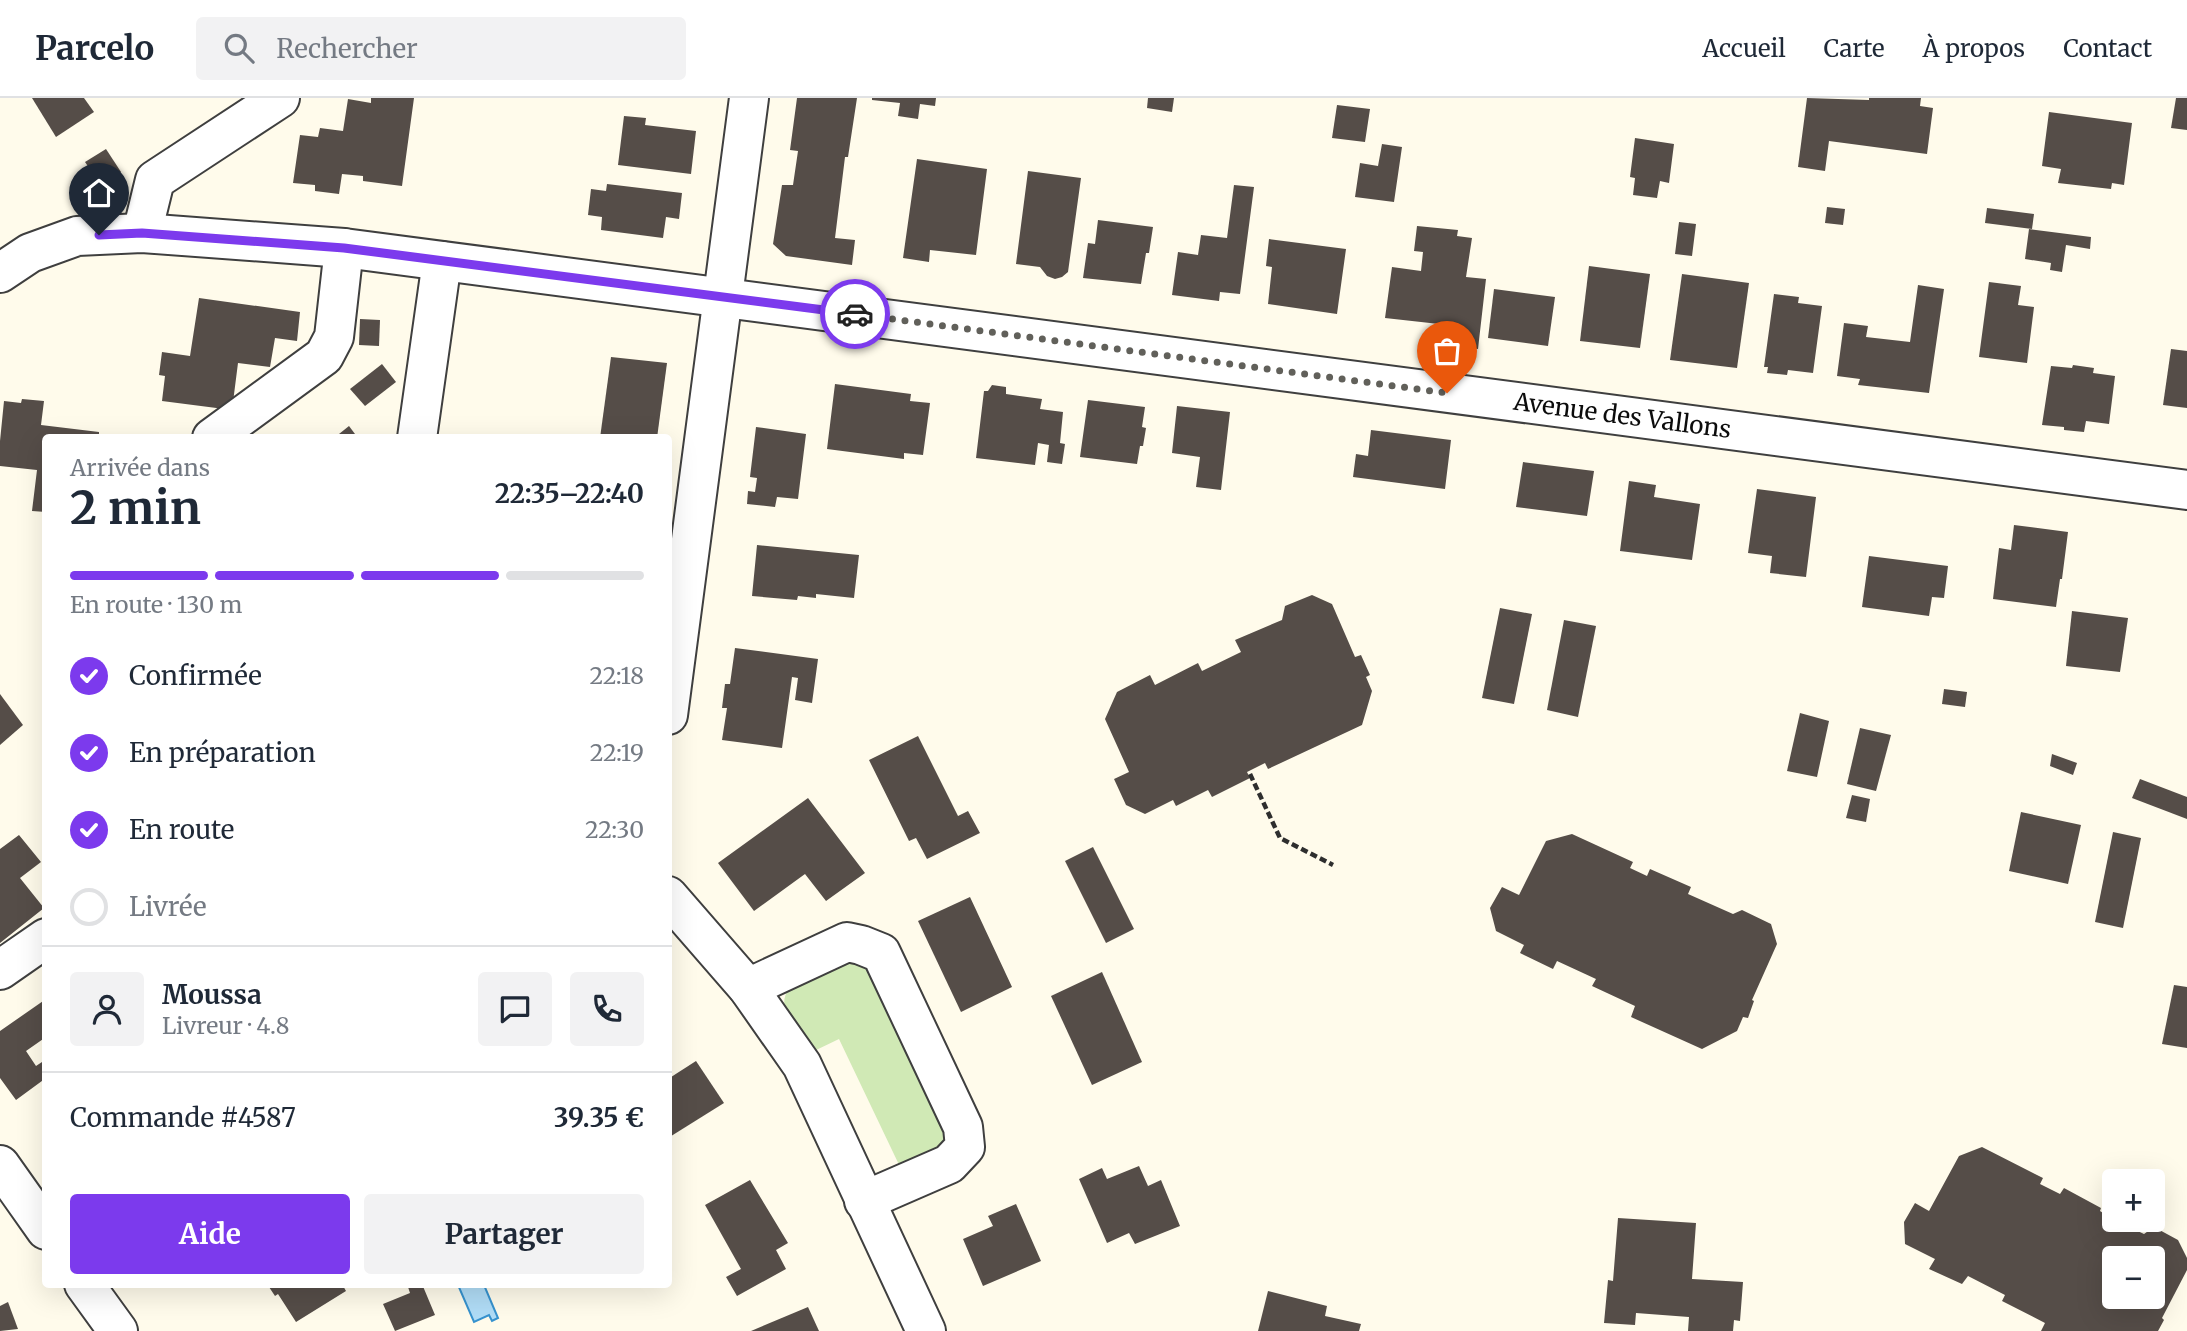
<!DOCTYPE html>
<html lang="fr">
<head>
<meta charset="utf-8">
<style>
  :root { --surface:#fff; --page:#f2f2f3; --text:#1f2937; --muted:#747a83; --line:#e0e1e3; --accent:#7c3aed }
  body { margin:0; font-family:Merriweather,serif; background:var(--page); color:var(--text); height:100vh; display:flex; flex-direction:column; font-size:26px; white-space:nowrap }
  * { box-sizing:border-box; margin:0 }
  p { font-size:23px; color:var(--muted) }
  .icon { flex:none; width:38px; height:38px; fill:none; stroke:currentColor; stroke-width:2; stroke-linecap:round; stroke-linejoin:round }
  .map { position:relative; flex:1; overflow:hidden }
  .panel { position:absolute; left:42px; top:336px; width:630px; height:854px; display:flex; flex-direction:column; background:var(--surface); border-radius:7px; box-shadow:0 7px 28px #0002 }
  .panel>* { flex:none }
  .controls { position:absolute; left:2102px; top:1071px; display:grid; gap:14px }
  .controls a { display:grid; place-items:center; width:63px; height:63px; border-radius:7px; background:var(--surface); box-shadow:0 7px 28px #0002; font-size:35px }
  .pin { position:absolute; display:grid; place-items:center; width:60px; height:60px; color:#fff; margin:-72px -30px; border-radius:50% 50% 50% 0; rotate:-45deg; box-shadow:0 0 7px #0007 }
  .pin .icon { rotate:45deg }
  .courier { position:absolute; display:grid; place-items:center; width:70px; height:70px; margin:-35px; border:5px solid #7c3aed; border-radius:50%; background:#fff; color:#222; box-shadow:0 2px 9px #0007 }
  .head em { font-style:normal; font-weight:700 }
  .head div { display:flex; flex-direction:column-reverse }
  .head { display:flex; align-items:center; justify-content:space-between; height:119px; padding:0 28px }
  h1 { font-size:46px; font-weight:700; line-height:52px }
  .bar { display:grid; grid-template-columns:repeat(4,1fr); gap:10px 7px; align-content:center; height:84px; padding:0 28px }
  .bar i { height:9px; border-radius:5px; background:var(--line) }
  .bar .current { background:var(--accent) }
  .bar p { grid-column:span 4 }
  .line { display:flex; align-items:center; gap:18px; padding:0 28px; border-top:2px solid var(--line) }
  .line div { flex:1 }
  .round { display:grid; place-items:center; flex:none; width:74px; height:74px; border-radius:7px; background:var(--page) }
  ol { padding:0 28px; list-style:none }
  li { display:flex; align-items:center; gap:21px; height:77px }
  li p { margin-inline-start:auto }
  li .icon { padding:7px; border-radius:50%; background:var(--accent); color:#fff; stroke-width:4 }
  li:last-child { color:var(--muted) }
  li i { width:38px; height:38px; border:4px solid var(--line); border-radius:50% }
  .cta { display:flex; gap:14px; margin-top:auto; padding:14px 28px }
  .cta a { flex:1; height:80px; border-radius:7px; background:var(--accent); color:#fff; font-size:28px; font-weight:700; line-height:80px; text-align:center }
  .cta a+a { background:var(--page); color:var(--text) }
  header { display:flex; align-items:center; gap:42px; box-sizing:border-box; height:98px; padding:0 35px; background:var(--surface); border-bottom:2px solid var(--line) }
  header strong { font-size:33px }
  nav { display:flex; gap:38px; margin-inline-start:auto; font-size:24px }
  .search { width:490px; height:63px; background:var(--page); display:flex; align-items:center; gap:18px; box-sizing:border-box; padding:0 24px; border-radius:7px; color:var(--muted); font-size:26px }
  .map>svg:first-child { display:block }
  .green { fill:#d0e9b5 }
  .water { fill:#b0dcf6; stroke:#3692ce; stroke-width:2 }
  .building { fill:#554d48; fill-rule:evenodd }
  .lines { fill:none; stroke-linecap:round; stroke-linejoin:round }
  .minor-casing { stroke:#3f3f3f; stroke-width:42 }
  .path { stroke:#2e2e2e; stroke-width:4.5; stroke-dasharray:7 3.5; stroke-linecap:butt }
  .minor { stroke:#fff; stroke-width:38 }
  .done { stroke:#61605a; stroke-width:7; stroke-dasharray:0 12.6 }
  .route { stroke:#7c3aed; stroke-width:9 }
  .labels { text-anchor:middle; stroke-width:7; stroke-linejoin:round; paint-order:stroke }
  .street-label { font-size:24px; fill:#0c0c0c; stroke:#fff }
</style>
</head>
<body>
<header>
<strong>Parcelo</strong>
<div class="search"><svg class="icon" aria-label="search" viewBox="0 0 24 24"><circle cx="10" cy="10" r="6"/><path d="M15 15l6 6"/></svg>Rechercher</div>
<nav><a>Accueil</a><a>Carte</a><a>À propos</a><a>Contact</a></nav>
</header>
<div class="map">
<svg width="2187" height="1233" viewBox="0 0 2187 1233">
  <rect width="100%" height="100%" fill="#fffbeb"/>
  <path class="green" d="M835 860 866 868 953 1043 902 1073 839 941 812 954C807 945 787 920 785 912 778 884 816 871 835 860Z"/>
  <polygon class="water" points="458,1187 484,1187 498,1220 492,1223 489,1217 474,1224"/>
  <g class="building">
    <polygon points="32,0 84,0 94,14 56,39"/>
    <polygon points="371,0 414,0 402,88 363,83 363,78 342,76 339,96 315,93 315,87 293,85 300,37 318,39 320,30 343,33 348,1 371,5"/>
    <polygon points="797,0 857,0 848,59 845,59 835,140 855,142 852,167 786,158 773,146 782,87 793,87 798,53 790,52"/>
    <polygon points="872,0 936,0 935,8 920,6 918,21 898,18 900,5 872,2"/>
    <polygon points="1148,0 1174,0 1172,14 1147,10"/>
    <polygon points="1807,0 1869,2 1869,0 1921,0 1920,8 1933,10 1927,56 1829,43 1825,73 1798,69"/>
    <polygon points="2176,0 2187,0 2187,32 2171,30"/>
    <polygon points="1337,7 1370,11 1365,44 1332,40"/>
    <polygon points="2049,14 2132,25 2124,87 2112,85 2111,91 2058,85 2061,71 2042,68"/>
    <polygon points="624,18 646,20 645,27 696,33 691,76 618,67"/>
    <polygon points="1635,40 1674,46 1669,85 1660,83 1657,100 1633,97 1635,80 1630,79"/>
    <polygon points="1382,46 1402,49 1394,104 1355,99 1360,65 1378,68"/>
    <polygon points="106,51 121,74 101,87 85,64"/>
    <polygon points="917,61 987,71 976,157 930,152 929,164 903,160"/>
    <polygon points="1028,73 1081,80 1068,174 1062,179 1055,181 1047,178 1040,169 1016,166"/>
    <polygon points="607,86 682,95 679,121 666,119 663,140 601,132 602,119 588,117 591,91 606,93"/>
    <polygon points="1234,87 1254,89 1240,196 1220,194 1219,203 1172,197 1178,154 1198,157 1201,137 1227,140"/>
    <polygon points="1827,109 1845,111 1843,127 1825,125"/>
    <polygon points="1987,110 2034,116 2032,131 1985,125"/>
    <polygon points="1098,122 1153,129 1149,155 1146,155 1141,186 1083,180 1088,145 1095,146"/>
    <polygon points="1679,124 1696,126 1692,158 1675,156"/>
    <polygon points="1417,128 1458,132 1457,138 1472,140 1466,179 1486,181 1478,251 1454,248 1457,228 1385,220 1392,169 1421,173 1423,154 1414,153"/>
    <polygon points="2029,131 2091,139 2090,151 2066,147 2062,174 2050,172 2051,165 2025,161"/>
    <polygon points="1269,141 1346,151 1337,216 1268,206 1272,169 1266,168"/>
    <polygon points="1589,168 1650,176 1640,250 1580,243"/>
    <polygon points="1682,176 1749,185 1737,270 1670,262"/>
    <polygon points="1989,184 2021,188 2018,207 2034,209 2027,265 1979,259"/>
    <polygon points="1918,187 1944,191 1929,295 1858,287 1860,281 1837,278 1844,225 1868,228 1866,239 1910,244"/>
    <polygon points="1494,191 1555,199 1548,248 1488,240"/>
    <polygon points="1774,196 1799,199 1798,205 1822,208 1813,275 1788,272 1787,277 1767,275 1768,269 1764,269"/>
    <polygon points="199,200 300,214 297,243 275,240 270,269 238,265 232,312 162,303 165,278 159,277 162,254 190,258"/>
    <polygon points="360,221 380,222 379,248 359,247"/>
    <polygon points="2171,251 2187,253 2187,310 2163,307"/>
    <polygon points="611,259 667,265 657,340 600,340"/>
    <polygon points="382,266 396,284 365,308 350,291"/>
    <polygon points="2073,267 2094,270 2093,275 2115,278 2109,326 2086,323 2084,334 2064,332 2064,329 2042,327 2051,268 2072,270"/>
    <polygon points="835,286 911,296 910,303 930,305 923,357 904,355 904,361 827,351"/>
    <polygon points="992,287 1006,289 1006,296 1042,301 1040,311 1063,314 1060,345 1065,346 1062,366 1047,364 1049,347 1038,345 1035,367 976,360 984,293 988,293"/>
    <polygon points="22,301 44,303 41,327 99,334 99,340 46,340 46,414 32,413 37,372 0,368 0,343 4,303 21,305"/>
    <polygon points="1088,302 1145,309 1142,329 1146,330 1143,348 1140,348 1137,366 1080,359"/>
    <polygon points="1177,308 1230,314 1221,392 1196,389 1200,359 1172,355"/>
    <polygon points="349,328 358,340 334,340"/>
    <polygon points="756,329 806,336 798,401 777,399 775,409 747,406 748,393 755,394 757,380 750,379"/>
    <polygon points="1371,332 1451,342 1445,391 1353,379 1356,356 1368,358"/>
    <polygon points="1523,364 1594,373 1587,418 1516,409"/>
    <polygon points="1629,383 1656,387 1654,399 1700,406 1692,462 1620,453"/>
    <polygon points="1757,391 1816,399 1806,479 1770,475 1772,458 1748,455"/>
    <polygon points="2014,427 2068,434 2062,481 2060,481 2056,509 1993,501 1999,450 2011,452"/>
    <polygon points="757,447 859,457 854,500 816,496 816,500 798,498 797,502 752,498"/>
    <polygon points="1869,458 1948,468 1944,500 1932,499 1929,518 1862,509"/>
    <polygon points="1312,497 1332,506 1355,559 1361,557 1370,577 1366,579 1372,593 1362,627 1268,671 1265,665 1247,674 1250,680 1212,699 1208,692 1176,708 1173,702 1145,716 1126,707 1114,681 1129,674 1105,621 1117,594 1150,577 1155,587 1198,565 1202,573 1241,554 1235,542 1282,522 1285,508"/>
    <polygon points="1500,510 1532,516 1514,606 1482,600"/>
    <polygon points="2072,513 2128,520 2120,574 2066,568"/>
    <polygon points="1564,522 1596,528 1578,619 1547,612"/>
    <polygon points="735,550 818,561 812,605 795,602 798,580 792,579 782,650 722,642 727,610 722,610 725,586 730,586"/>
    <polygon points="1944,591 1967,594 1965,609 1942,606"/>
    <polygon points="0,596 23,627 0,647"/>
    <polygon points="1800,615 1829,623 1817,679 1787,673"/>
    <polygon points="1860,630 1891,637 1876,693 1847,686"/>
    <polygon points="918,638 958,718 968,713 980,735 927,761 916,740 909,743 869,662"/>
    <polygon points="2052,656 2077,665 2073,677 2050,668"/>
    <polygon points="2140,681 2187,699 2187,721 2132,700"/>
    <polygon points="1852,697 1870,701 1866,724 1846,720"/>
    <polygon points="808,700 865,775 826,803 805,776 754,813 718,765"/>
    <polygon points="2021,714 2081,727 2068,786 2009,773"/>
    <polygon points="2113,734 2141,740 2123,830 2095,824"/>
    <polygon points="1572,736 1633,764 1630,770 1647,778 1650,771 1691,789 1688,796 1733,816 1742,812 1771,826 1777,846 1752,902 1754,903 1748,920 1743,919 1737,933 1702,951 1631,919 1635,908 1592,888 1596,881 1557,863 1553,871 1520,855 1524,847 1496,833 1490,810 1502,789 1519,797 1546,743"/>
    <polygon points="19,737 41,764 20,780 44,810 0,845 0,751"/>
    <polygon points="1093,749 1134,831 1106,845 1065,763"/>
    <polygon points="970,799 1012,889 961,914 918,823"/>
    <polygon points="1102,874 1142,964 1092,987 1051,898"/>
    <polygon points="2174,887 2187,889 2187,950 2162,946"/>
    <polygon points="46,901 46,939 26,953 36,968 42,964 46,970 46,980 16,1002 0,980 0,933"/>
    <polygon points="696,963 724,1005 668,1040 668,981"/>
    <path d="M1982 1049 2043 1080 2040 1086 2060 1096 2064 1090 2101 1110 2100 1113 2114 1122 2144 1136 2154 1129 2178 1142 2187 1160V1172L2162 1220 2164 1222 2158 1233H2041L2045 1225 2002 1203 2005 1197 1968 1178 1962 1186 1929 1171 1935 1161 1905 1146 1904 1124 1915 1105 1929 1113 1959 1058ZM2114 1160H2152V1199H2114Z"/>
    <polygon points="1139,1068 1148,1088 1161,1082 1180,1128 1135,1146 1129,1135 1107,1145 1079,1081 1102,1070 1107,1081"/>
    <polygon points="750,1082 788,1145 776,1152 786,1171 737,1198 726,1179 741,1171 705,1107"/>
    <polygon points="1016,1106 1041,1163 983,1188 963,1141 993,1128 988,1118"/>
    <polygon points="1618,1120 1696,1125 1692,1181 1743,1184 1740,1223 1734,1222 1733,1233 1688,1233 1689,1219 1636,1215 1635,1227 1604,1225 1608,1182 1613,1183"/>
    <polygon points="267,1186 342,1186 346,1193 296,1224 278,1196 275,1198"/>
    <polygon points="414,1186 422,1186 435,1217 395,1233 383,1206 410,1195 408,1189"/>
    <polygon points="1268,1193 1327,1208 1325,1218 1361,1226 1359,1233 1258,1233"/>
    <polygon points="8,1204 18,1231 0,1233 0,1208"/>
    <polygon points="808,1209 819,1233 751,1233"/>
  </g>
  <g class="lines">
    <defs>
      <g id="minor">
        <polyline points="142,135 155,82 280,0"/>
        <path id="s1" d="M0 175 30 155 77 138 142 135 344 150 2187 392"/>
        <polyline points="212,340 324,258 334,239 344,150"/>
        <polyline points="417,340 442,163"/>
        <polyline points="668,617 749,0"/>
        <polyline points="668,798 748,890 802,967 926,1233"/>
        <polyline points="0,872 46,840"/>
        <polyline points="748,890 847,844 861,847 881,855 963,1029 965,1049 949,1066 864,1103"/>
        <polyline points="0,1067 46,1132"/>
        <polyline points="84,1186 118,1233"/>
      </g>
    </defs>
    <use href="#minor" class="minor-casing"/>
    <polyline class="path" points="1250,676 1280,740 1333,767"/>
    <use href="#minor" class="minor"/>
  </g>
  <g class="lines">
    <polyline class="done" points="855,216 1447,295"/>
    <polyline class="route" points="99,137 142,135 344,150 855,216"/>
  </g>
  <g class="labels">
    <g class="street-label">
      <text dy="8" stroke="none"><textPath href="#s1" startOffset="1643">Avenue des Vallons</textPath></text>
    </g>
  </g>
</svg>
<div class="controls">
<a>+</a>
<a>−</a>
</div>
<div class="pin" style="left:1447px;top:295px;background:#ea580c"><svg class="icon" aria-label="bag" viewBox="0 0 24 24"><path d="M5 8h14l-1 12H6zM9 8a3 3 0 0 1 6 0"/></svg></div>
<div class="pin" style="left:99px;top:137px;background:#1f2937"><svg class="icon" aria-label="home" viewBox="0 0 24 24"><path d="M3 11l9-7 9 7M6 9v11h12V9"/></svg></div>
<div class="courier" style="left:855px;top:216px"><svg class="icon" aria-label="car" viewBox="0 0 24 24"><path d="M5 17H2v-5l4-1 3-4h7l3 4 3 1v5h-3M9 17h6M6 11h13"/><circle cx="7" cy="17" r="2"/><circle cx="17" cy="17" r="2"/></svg></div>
<section class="panel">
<div class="head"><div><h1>2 min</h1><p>Arrivée dans</p></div><em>22:35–22:40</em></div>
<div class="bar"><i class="current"></i><i class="current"></i><i class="current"></i><i></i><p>En route · 130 m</p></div>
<ol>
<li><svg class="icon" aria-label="check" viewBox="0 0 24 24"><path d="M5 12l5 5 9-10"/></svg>Confirmée<p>22:18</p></li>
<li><svg class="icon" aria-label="check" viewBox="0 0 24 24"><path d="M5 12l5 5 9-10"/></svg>En préparation<p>22:19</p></li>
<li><svg class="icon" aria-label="check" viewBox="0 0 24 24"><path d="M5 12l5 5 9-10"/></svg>En route<p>22:30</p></li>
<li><i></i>Livrée</li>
</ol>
<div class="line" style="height:126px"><a class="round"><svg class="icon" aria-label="person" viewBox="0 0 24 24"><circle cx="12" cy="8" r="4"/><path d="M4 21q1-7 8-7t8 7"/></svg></a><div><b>Moussa</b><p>Livreur · 4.8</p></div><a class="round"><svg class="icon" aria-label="chat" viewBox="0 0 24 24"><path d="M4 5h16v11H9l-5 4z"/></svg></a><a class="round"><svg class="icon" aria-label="phone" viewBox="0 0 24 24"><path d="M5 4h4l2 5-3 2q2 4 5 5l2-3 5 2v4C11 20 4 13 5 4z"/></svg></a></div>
<div class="line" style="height:91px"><div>Commande #4587</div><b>39.35 €</b></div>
<div class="cta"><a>Aide</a><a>Partager</a></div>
</section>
</div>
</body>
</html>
